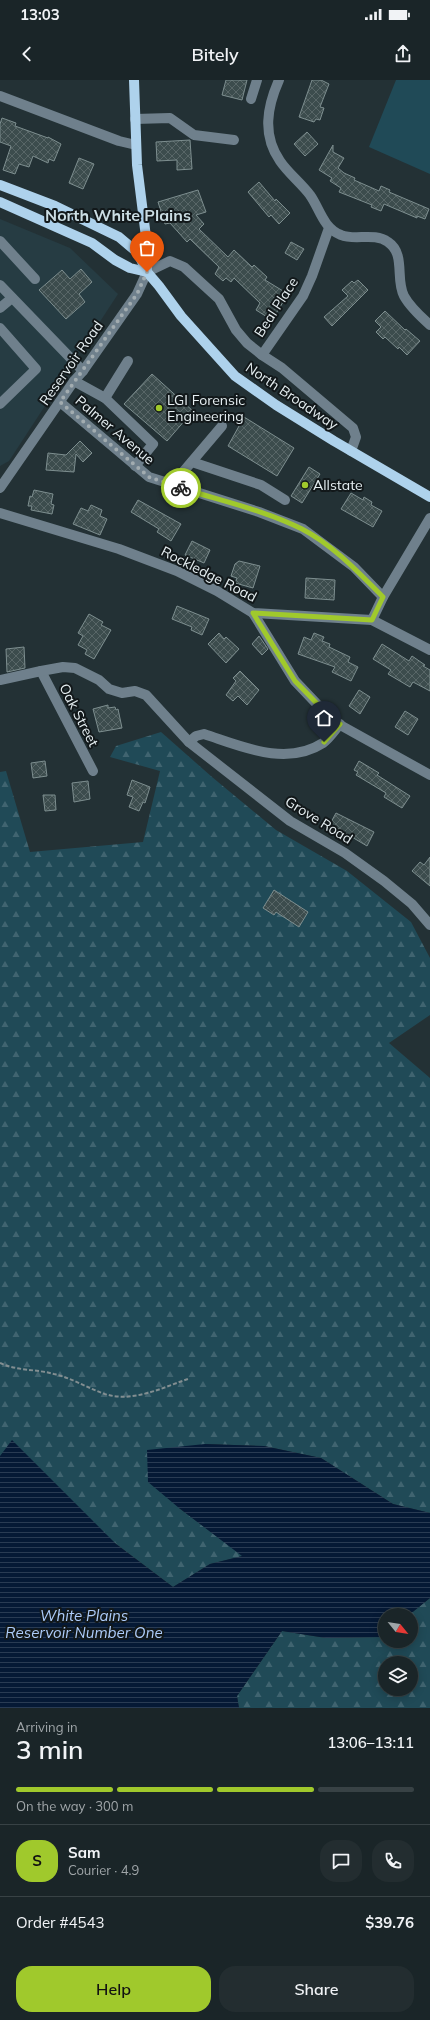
<!DOCTYPE html>
<html lang="en">
<head>
<meta charset="utf-8">
<style>
  :root { --surface:#1a2528; --page:#232d30; --text:#f1f3f6; --muted:#9fa5a8; --line:#384245; --accent:#a0c92c }
  body { margin:0; font-family:Mulish,sans-serif; background:var(--page); color:var(--text); height:100vh; display:flex; flex-direction:column; font-size:15px; white-space:nowrap }
  * { box-sizing:border-box; margin:0 }
  p { font-size:13px; color:var(--muted) }
  .icon { flex:none; width:22px; height:22px; fill:none; stroke:currentColor; stroke-width:2; stroke-linecap:round; stroke-linejoin:round }
  .map { position:relative; height:1628px; overflow:hidden }
  .details { display:flex; flex-direction:column; background:var(--surface); flex:1 }
  .details>* { flex:none }
  .needle { width:26px; rotate:120deg }
  .buttons { position:absolute; left:378px; top:1528px; display:grid; gap:8px }
  .buttons a { display:grid; place-items:center; width:40px; height:40px; border-radius:50%; background:var(--surface); box-shadow:0 2px 10px #0003,0 0 0 1px var(--line); font-size:20px }
  .pin { position:absolute; display:grid; place-items:center; width:34px; height:34px; color:#fff; margin:-41px -17px; border-radius:50% 50% 50% 0; rotate:-45deg; box-shadow:0 0 4px #0007 }
  .pin .icon { rotate:45deg }
  .courier { position:absolute; display:grid; place-items:center; width:40px; height:40px; margin:-20px; border:3px solid #a0c92c; border-radius:50%; background:#fff; color:#222; box-shadow:0 1px 5px #0007 }
  .head em { font-style:normal; font-weight:600 }
  .head div { display:flex; flex-direction:column-reverse }
  .head { display:flex; align-items:center; justify-content:space-between; height:68px; padding:0 16px }
  h1 { font-size:26px; font-weight:600; line-height:30px }
  .bar { display:grid; grid-template-columns:repeat(4,1fr); gap:6px 4px; align-content:center; height:48px; padding:0 16px }
  .bar i { height:5px; border-radius:3px; background:var(--line) }
  .bar .current { background:var(--accent) }
  .bar p { grid-column:span 4 }
  .line { display:flex; align-items:center; gap:10px; padding:0 16px; border-top:1px solid var(--line) }
  .line div { flex:1 }
  .round { display:grid; place-items:center; flex:none; width:42px; height:42px; border-radius:16px; background:var(--page) }
  .primary-button { display:flex; gap:8px; margin-top:auto; padding:8px 16px }
  .primary-button a { flex:1; height:46px; border-radius:16px; background:var(--accent); color:#111; font-size:16px; font-weight:600; line-height:46px; text-align:center }
  .primary-button a+a { background:var(--page); color:var(--text) }
  .status { display:flex; justify-content:space-between; align-items:center; height:28px; padding:0 20px; background:var(--surface); direction:ltr }
  .status svg { height:11px; fill:currentColor }
  header { display:flex; justify-content:space-between; align-items:center; height:52px; padding:0 16px; background:var(--surface); font-size:18px; font-weight:600 }
  .map>svg:first-child { display:block }
  .built { fill:#263c43 }
  .forest { fill:url(#forest-firs); fill-rule:evenodd }
  .park { fill:#204a57 }
  .water { fill:url(#water-rules) }
  .building { fill:url(#building-cross-hatch); stroke:#7d8e8f }
  .lines { fill:none; stroke-linecap:round; stroke-linejoin:round }
  .path { stroke:#828e91; stroke-width:2; stroke-dasharray:4 2; stroke-linecap:butt }
  .minor { stroke:#6f808c; stroke-width:10 }
  .major { stroke:#aed2ec; stroke-width:10 }
  .done { stroke:#a2acb0; stroke-width:4; stroke-dasharray:0 7.2 }
  .route { stroke:#a0c92c; stroke-width:5 }
  .poi-dot { fill:#a0c92c; stroke:#12181a; stroke-width:1.5 }
  .labels { text-anchor:middle; stroke-width:4; stroke-linejoin:round; paint-order:stroke }
  .street-label { font-size:14px; fill:#e6eff2; stroke:#12181a }
  .poi-label { font-size:14px; fill:#e6eff2; stroke:#12181a; text-anchor:start }
  .water-label { font-size:15px; font-style:italic; fill:#adccfa; stroke:#12181a }
  .quarter-label { font-size:16px; font-weight:bold; fill:#cbdde3; stroke:#12181a }
</style>
</head>
<body>
<div class="status"><b>13:03</b><svg viewBox="0 0 49 12"><path d="M0 12V9h3v3zM5 12V6h3v6zM10 12V3h3v9zM15 12V0h3v12zM26 1h20v11H26zM47 4h2v5h-2z"/></svg></div>
<header><svg class="icon" aria-label="back" viewBox="0 0 24 24"><path d="M15 5l-7 7 7 7"/></svg>Bitely<svg class="icon" aria-label="share" viewBox="0 0 24 24"><path d="M12 15V3M7 8l5-5 5 5M5 13v7h14v-7"/></svg></header>
<div class="map">
<svg width="430" height="1628" viewBox="0 0 430 1628">
  <defs>
    <pattern id="forest-firs" width="22" height="20" patternUnits="userSpaceOnUse"><rect width="22" height="20" fill="#204a57"/><path d="M5 1l3.5 6h-7zM16 11l3.5 6h-7z" fill="#406470"/></pattern>
    <pattern id="water-rules" width="6" height="5" patternUnits="userSpaceOnUse"><rect width="6" height="5" fill="#051935"/><path d="M0 2.5h6" fill="none" stroke="#293b53"/></pattern>
    <pattern id="building-cross-hatch" width="8" height="8" patternUnits="userSpaceOnUse"><rect width="8" height="8" fill="#3c4c4d"/><path d="M0 0l8 8M0 8l8-8" fill="none" stroke="#586667"/></pattern>
  </defs>
  <rect width="100%" height="100%" fill="#233135"/>
  <polygon class="built" points="0,139 70,168 118,214 9,381 0,386"/>
  <g class="forest">
    <polygon points="161,652 212,697 276,750 347,791 411,842 430,878 430,935 389,963 430,998 430,1433 393,1424 321,1378 264,1366 205,1364 179,1428 243,1476 210,1484 173,1507 0,1376 0,692 6,691 30,772 143,762 160,691 110,677 116,666"/>
    <path d="M430 1518V1628H239L237 1616 282 1551 326 1558 382 1557 385 1554V1561H411V1535H409ZM385 1583H411V1609H385Z"/>
  </g>
  <polygon class="park" points="396,0 430,0 430,94 369,67"/>
  <polygon class="water" points="12,1360 116,1464 173,1507 210,1484 242,1476 179,1428 148,1402 147,1370 205,1364 264,1366 321,1378 393,1424 430,1433 430,1518 409,1535 385,1535 385,1554 382,1557 326,1558 282,1551 237,1616 239,1628 0,1628 0,1376"/>
  <g class="building">
    <polygon points="226,0 247,0 242,20 222,15"/>
    <polygon points="312,0 321,0 329,4 320,27 324,28 320,40 316,39 314,42 299,37"/>
    <polygon points="2,38 16,43 15,46 48,58 48,57 61,64 54,81 49,79 48,83 33,76 29,87 19,84 15,94 3,90 11,66 0,62 0,44"/>
    <polygon points="307,52 318,64 305,76 294,64"/>
    <polygon points="190,60 192,89 177,90 177,80 157,81 156,62"/>
    <polygon points="333,65 333,72 344,78 338,88 344,93 355,98 354,100 379,111 381,106 390,110 389,112 429,129 425,139 417,136 417,138 384,124 381,131 371,127 372,125 339,112 341,108 330,101 332,98 319,90"/>
    <polygon points="79,78 94,84 83,109 69,103"/>
    <polygon points="259,102 275,121 276,119 290,133 279,144 271,135 269,137 248,112"/>
    <polygon points="198,110 206,132 196,135 204,144 199,149 228,177 234,170 252,187 254,185 267,197 265,200 288,214 272,240 256,230 260,223 234,198 231,202 226,198 223,201 215,194 219,187 190,159 187,162 170,143 165,144 158,122"/>
    <polygon points="291,162 304,169 297,180 285,173"/>
    <polygon points="81,189 92,202 79,214 85,222 66,239 39,210 62,190 70,199"/>
    <polygon points="358,200 368,210 332,246 324,237 348,216 342,210 352,201 354,203"/>
    <polygon points="385,231 405,250 406,249 420,261 407,275 399,267 398,269 385,257 383,259 376,252 381,247 375,241"/>
    <polygon points="152,294 193,331 167,361 124,324"/>
    <polygon points="244,337 294,368 277,396 228,366"/>
    <polygon points="80,361 92,373 83,382 76,374 74,392 46,390 48,373 66,375"/>
    <polygon points="309,387 320,394 302,423 291,416"/>
    <polygon points="34,410 53,414 51,424 54,425 52,434 31,430 32,426 28,426 30,416 32,417"/>
    <polygon points="351,413 363,420 364,417 372,422 371,425 382,431 373,447 341,429"/>
    <polygon points="138,420 181,444 171,461 157,452 159,449 131,432"/>
    <polygon points="91,425 102,430 100,436 107,439 100,455 73,444 81,428 88,431"/>
    <polygon points="192,461 210,470 204,483 185,475"/>
    <polygon points="239,481 260,486 253,508 235,503 237,498 231,496 235,484"/>
    <polygon points="306,498 335,500 334,520 305,518"/>
    <polygon points="177,526 209,539 202,555 191,550 192,547 172,539"/>
    <polygon points="89,534 103,542 101,545 111,550 94,579 85,574 87,570 78,565 83,556 78,553"/>
    <polygon points="219,553 224,559 226,557 239,569 226,583 208,564"/>
    <polygon points="314,553 324,557 322,561 330,564 329,567 350,577 348,582 358,587 351,601 332,592 335,587 298,574 304,557 311,560"/>
    <polygon points="259,556 268,569 262,575 252,564"/>
    <polygon points="382,564 409,581 412,576 425,585 423,586 430,590 430,611 413,602 410,607 388,594 391,590 373,579"/>
    <polygon points="24,567 25,588 7,592 6,569"/>
    <polygon points="240,591 259,610 247,625 238,616 233,621 226,615 236,601 233,598"/>
    <polygon points="359,610 370,617 360,634 349,626"/>
    <polygon points="108,625 108,628 115,627 116,630 118,629 122,648 99,652 93,629"/>
    <polygon points="405,631 418,639 408,655 395,647"/>
    <polygon points="45,681 47,696 33,698 31,683"/>
    <polygon points="359,681 379,693 377,695 410,716 402,728 384,717 386,713 356,695 358,692 354,690"/>
    <polygon points="132,700 150,707 145,723 143,722 139,731 129,727 133,717 127,715"/>
    <polygon points="88,701 90,719 74,722 72,703"/>
    <polygon points="43,715 55,715 56,730 45,731"/>
    <polygon points="336,733 374,752 367,766 330,744"/>
    <polygon points="430,777 430,806 412,791 420,782 424,785"/>
    <polygon points="274,810 308,832 299,847 276,832 274,835 263,828"/>
  </g>
  <g class="lines">
    <path class="path" d="M0 1283C17 1291 36 1289 54 1294 71 1298 86 1307 102 1313 131 1324 161 1308 188 1299"/>
    <g class="minor">
      <path d="M279 0C267 27 262 55 280 81 288 93 301 103 310 115 320 129 323 148 341 155 355 161 374 152 388 162 406 174 395 199 404 216 410 227 421 237 430 245"/>
      <polyline points="0,16 119,61 136,65"/>
      <polyline points="251,19 257,0"/>
      <polyline points="135,39 170,38 194,55 234,60"/>
      <polyline points="0,161 35,199"/>
      <polyline points="0,205 83,291"/>
      <polyline points="0,228 12,218"/>
      <polyline points="0,248 36,289 0,324"/>
      <polyline points="262,275 303,216 312,196 329,148"/>
      <polyline points="74,301 105,318 153,364 135,386"/>
      <polyline points="105,318 128,281"/>
      <polyline points="60,322 149,397 259,432 303,449 354,487 383,517"/>
      <polyline points="192,382 261,405 285,420"/>
      <polyline points="172,405 222,346"/>
      <polyline points="0,408 74,301 83,291 137,214 147,192 170,181 184,187 219,219 236,250 247,263 262,275 282,288 353,348 356,357 351,371"/>
      <polyline points="0,433 119,469 177,491 217,511 253,533 372,540 430,570"/>
      <polyline points="253,533 295,601 333,641 430,695"/>
      <polyline points="372,540 383,517 430,438"/>
      <polyline points="41,591 93,691"/>
      <polyline points="0,600 41,591 63,587 75,588 99,600 109,609 122,613 135,611 146,615 189,662 290,741 345,773 384,801 412,824 430,845"/>
      <path d="M189 662 196 656 204 654C241 666 286 687 323 663 329 659 335 650 340 644"/>
    </g>
    <g class="major">
      <polyline points="134,0 137,85 147,165 147,188"/>
      <polyline points="0,105 55,126 119,157 138,173 147,192 159,206 181,236 235,296 276,325 334,361 430,417"/>
      <polyline points="0,122 92,163 115,180 130,188 147,192"/>
    </g>
  </g>
  <g class="lines">
    <polyline class="done" points="147,192 137,214 60,322 149,397 181,408"/>
    <path class="route" d="M181 408C221 421 264 430 302 449 333 465 358 492 383 517L372 540 253 533 295 601 334 641 340 644 324 662"/>
  </g>
  <g class="poi-dot">
    <circle cx="159" cy="328" r="4"/>
    <circle cx="305" cy="405" r="4"/>
  </g>
  <g class="labels">
    <g class="street-label">
      <text transform="translate(276 227) rotate(-57)" y="5">Beal Place</text>
      <text transform="translate(71 283) rotate(-55)" y="5">Reservoir Road</text>
      <text transform="translate(292 316) rotate(34)" y="5">North Broadway</text>
      <text transform="translate(115 350) rotate(40)" y="5">Palmer Avenue</text>
      <text transform="translate(209 494) rotate(27)" y="5">Rockledge Road</text>
      <text transform="translate(79 635) rotate(63)" y="5">Oak Street</text>
      <text transform="translate(319 740) rotate(32)" y="5">Grove Road</text>
    </g>
    <g class="poi-label">
      <text x="167" y="325">LGI Forensic<tspan x="167" dy="16">Engineering</tspan></text>
      <text x="313" y="410">Allstate</text>
    </g>
    <g class="water-label">
      <text x="84" y="1541">White Plains<tspan x="84" dy="17">Reservoir Number One</tspan></text>
    </g>
    <g class="quarter-label">
      <text x="118" y="141">North White Plains</text>
    </g>
  </g>
</svg>
<div class="buttons">
<a><svg class="needle" viewBox="-14 -14 28 28"><path d="M0-13l5 13h-10z" fill="#e53935"/><path d="M0 13l5-13h-10z" fill="#9fa5a8"/></svg></a>
<a><svg class="icon" aria-label="layers" viewBox="0 0 24 24"><path d="M12 4l9 5-9 5-9-5zM3 14l9 5 9-5"/></svg></a>
</div>
<div class="pin" style="left:147px;top:192px;background:#ea580c"><svg class="icon" aria-label="bag" viewBox="0 0 24 24"><path d="M5 8h14l-1 12H6zM9 8a3 3 0 0 1 6 0"/></svg></div>
<div class="pin" style="left:324px;top:662px;background:#1f2937"><svg class="icon" aria-label="home" viewBox="0 0 24 24"><path d="M3 11l9-7 9 7M6 9v11h12V9"/></svg></div>
<div class="courier" style="left:181px;top:408px"><svg class="icon" aria-label="bike" viewBox="0 0 24 24"><circle cx="6" cy="16" r="4"/><circle cx="18" cy="16" r="4"/><path d="M6 16l4-8h5l3 8M10 8l3 8H6M13 5h3"/></svg></div>
</div>
<section class="details">
<div class="head"><div><h1>3 min</h1><p>Arriving in</p></div><em>13:06–13:11</em></div>
<div class="bar"><i class="current"></i><i class="current"></i><i class="current"></i><i></i><p>On the way · 300 m</p></div>
<div class="line" style="height:72px"><b class="round" style="background:var(--accent);color:#111">S</b><div><b>Sam</b><p>Courier · 4.9</p></div><a class="round"><svg class="icon" aria-label="chat" viewBox="0 0 24 24"><path d="M4 5h16v11H9l-5 4z"/></svg></a><a class="round"><svg class="icon" aria-label="phone" viewBox="0 0 24 24"><path d="M5 4h4l2 5-3 2q2 4 5 5l2-3 5 2v4C11 20 4 13 5 4z"/></svg></a></div>
<div class="line" style="height:52px"><div>Order #4543</div><b>$39.76</b></div>
<div class="primary-button"><a>Help</a><a>Share</a></div>
</section>
</body>
</html>
